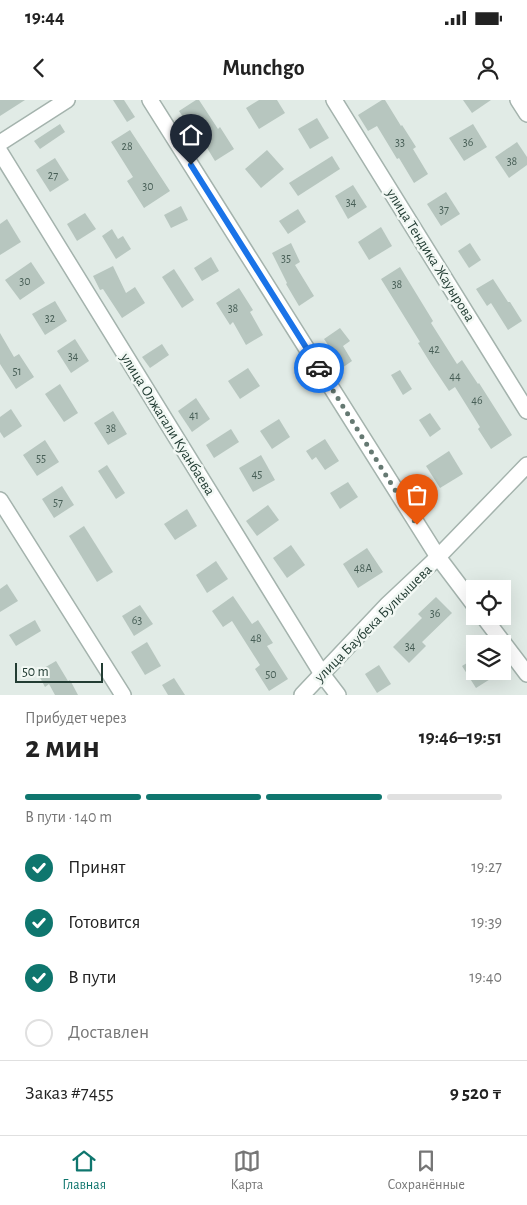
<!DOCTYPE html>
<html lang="ru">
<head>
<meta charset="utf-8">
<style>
  :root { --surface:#fff; --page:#f6f6f6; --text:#222; --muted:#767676; --line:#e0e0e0; --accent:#0f766e }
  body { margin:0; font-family:"Alegreya Sans",sans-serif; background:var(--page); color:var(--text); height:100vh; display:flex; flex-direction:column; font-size:19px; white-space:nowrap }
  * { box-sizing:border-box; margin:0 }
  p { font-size:16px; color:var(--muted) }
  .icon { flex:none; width:28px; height:28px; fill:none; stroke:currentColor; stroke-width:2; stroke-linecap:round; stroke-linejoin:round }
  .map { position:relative; height:595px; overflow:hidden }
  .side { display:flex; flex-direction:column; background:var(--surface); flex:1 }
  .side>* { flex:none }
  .buttons { position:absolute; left:466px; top:480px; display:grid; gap:10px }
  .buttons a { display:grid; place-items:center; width:45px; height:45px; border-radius:0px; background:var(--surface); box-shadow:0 5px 20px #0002; font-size:25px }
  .scale { position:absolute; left:15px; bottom:12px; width:88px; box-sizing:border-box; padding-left:5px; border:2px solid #223c33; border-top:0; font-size:14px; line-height:18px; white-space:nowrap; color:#223c33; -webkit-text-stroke:4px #f2f8f4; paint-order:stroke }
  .pin { position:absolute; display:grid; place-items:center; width:42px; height:42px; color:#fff; margin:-51px -21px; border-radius:50% 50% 50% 0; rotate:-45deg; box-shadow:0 0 5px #0007 }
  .pin .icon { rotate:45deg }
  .courier { position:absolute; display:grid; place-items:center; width:50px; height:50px; margin:-25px; border:4px solid #1a73e8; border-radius:50%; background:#fff; color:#222; box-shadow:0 1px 6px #0007 }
  .overview em { font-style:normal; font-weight:600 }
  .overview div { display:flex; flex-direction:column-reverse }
  .overview { display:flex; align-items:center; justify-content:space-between; height:85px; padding:0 25px }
  h1 { font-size:32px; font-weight:600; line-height:38px }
  .bar { display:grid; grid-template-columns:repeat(4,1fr); gap:8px 5px; align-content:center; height:60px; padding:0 25px }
  .bar i { height:6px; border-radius:4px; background:var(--line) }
  .bar .on { background:var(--accent) }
  .bar p { grid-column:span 4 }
  .line { display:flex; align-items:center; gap:12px; padding:0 25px; border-top:1px solid var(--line) }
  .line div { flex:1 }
  ol { padding:0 25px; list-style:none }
  li { display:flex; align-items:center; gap:15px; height:55px }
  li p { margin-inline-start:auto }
  li .icon { padding:5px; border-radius:50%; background:var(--accent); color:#fff; stroke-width:4 }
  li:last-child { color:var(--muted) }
  li i { width:28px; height:28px; border:2px solid var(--line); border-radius:50% }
  .status { display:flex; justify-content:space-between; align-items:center; height:35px; padding:0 25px; background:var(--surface); direction:ltr }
  .status svg { height:14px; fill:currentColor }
  header { display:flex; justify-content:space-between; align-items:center; height:65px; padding:0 25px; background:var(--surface); font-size:22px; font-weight:600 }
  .dock { display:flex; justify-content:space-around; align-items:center; height:70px; border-top:1px solid var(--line); background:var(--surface); font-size:14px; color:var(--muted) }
  .dock a { display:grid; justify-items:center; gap:2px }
  .dock .on { color:var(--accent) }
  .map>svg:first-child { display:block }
  .building { fill:#b7c6bf }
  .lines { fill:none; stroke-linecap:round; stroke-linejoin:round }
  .minor-casing { stroke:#a4b3ad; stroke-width:18 }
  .minor { stroke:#fff; stroke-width:15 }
  .done { stroke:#657972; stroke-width:5; stroke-dasharray:0 9 }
  .route { stroke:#1a73e8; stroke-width:6 }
  .labels { text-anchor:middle; stroke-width:5; stroke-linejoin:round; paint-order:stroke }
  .number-label { font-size:12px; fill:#475e56 }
  .street-label { font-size:15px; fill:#223c33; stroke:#f2f8f4 }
</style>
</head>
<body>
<div class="status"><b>19:44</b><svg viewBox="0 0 49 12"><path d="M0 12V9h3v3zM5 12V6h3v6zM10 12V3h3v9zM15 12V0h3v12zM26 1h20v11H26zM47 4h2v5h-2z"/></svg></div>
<header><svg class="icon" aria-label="back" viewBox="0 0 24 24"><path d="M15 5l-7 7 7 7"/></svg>Munchgo<svg class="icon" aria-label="person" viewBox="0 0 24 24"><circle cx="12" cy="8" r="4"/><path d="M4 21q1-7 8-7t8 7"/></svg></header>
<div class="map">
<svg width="527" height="595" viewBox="0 0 527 595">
  <rect width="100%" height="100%" fill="#e1ebe6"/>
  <g class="building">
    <polygon points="0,0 25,0 0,16"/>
    <polygon points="113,0 124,0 135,17 127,22"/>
    <polygon points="196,0 199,0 218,29 220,27 234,49 215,61 196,30 193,32 179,11"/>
    <polygon points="259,0 277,0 285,13 259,29 246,8"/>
    <polygon points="382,0 385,0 401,26 402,25 416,47 413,49 428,74 414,83 399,58 397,59 377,26 368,31 358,15"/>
    <polygon points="463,0 491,0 472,13"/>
    <polygon points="317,18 329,38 310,49 298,29"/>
    <polygon points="60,24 65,32 40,49 34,41"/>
    <polygon points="473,24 487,47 464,61 449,38"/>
    <polygon points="130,30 170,91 144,108 127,81 133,77 111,42"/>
    <polygon points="517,42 527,57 527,65 509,78 495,57"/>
    <polygon points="267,50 284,69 261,88 245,69"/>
    <polygon points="332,56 340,69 298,96 289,83"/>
    <polygon points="55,58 69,80 50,92 36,70"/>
    <polygon points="353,85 367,107 348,119 335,96"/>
    <polygon points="446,92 460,114 441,126 427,104"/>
    <polygon points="181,106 188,120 171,128 164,115"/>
    <polygon points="298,109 306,122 288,134 279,121"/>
    <polygon points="85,113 96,129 77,141 67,124"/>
    <polygon points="7,119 21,142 0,155 0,124"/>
    <polygon points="381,127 392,146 369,160 358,142"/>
    <polygon points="112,129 118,139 123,136 131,149 116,159 102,136"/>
    <polygon points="291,143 300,162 295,165 314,196 299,206 286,184 287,183 272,153"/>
    <polygon points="470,143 481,160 469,168 458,151"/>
    <polygon points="211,157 219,171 202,181 194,168"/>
    <polygon points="31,162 45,183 20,200 5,180"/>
    <polygon points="113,166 126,193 135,187 145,203 122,218 103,189 100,190 93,176"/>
    <polygon points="400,167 433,221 431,223 457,264 462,260 478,284 479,283 512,335 491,349 478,329 480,327 455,287 449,291 431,264 418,243 420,242 381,179"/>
    <polygon points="174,169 194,200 182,208 162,177"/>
    <polygon points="493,179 508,202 510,202 522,221 508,230 491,203 487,206 476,189"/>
    <polygon points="239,188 253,210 250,212 263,235 246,245 233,222 230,225 216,203"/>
    <polygon points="55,201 67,221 45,235 32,214"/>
    <polygon points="340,228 350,241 343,246 352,261 339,270 333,260 337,258 324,239"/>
    <polygon points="0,233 14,257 19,254 34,277 16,289 0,264"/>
    <polygon points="75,239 89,261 71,273 57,251"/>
    <polygon points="162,244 169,255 150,268 142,257"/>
    <polygon points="248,268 260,286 240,299 228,281"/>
    <polygon points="400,270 412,289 403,295 391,275"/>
    <polygon points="60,284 78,313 64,322 45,294"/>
    <polygon points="196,298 210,319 192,332 178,311"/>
    <polygon points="11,309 22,326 4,338 0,332 0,317"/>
    <polygon points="113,311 127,334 108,345 94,323"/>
    <polygon points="430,313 441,329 430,337 419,320"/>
    <polygon points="279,319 290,337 272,349 260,331"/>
    <polygon points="231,329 239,342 214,358 206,345"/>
    <polygon points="325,339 339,361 325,370 316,357 312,360 306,351"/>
    <polygon points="45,340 59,362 37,376 23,355"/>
    <polygon points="449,351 463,374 440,388 426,366"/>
    <polygon points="261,355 275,380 253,392 239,368"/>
    <polygon points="107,365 125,393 116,399 98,371"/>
    <polygon points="348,382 358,397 340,409 330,393"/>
    <polygon points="62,386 74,405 54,418 42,399"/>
    <polygon points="268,405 279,420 257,436 246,421"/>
    <polygon points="187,409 197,426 175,440 164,424"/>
    <polygon points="84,426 113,472 97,482 69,436"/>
    <polygon points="291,445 305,465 287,478 273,458"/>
    <polygon points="367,448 383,472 358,488 343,464"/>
    <polygon points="216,461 228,479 207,493 196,475"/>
    <polygon points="7,484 18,501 0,512 0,489"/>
    <polygon points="233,496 252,524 258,520 273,543 267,546 288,579 269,591 255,569 260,565 232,521 223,527 212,511"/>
    <polygon points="436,497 452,513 422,542 426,546 409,563 393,547 422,518 418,514"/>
    <polygon points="140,505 153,524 134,536 122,516"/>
    <polygon points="35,520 41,531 16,546 9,535"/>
    <polygon points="147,542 161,566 145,575 131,552"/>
    <polygon points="475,558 475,571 503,571 476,588 462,566"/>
    <polygon points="56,561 68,581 70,580 78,595 55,595 49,584 45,587 37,572"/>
    <polygon points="379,565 391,584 377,593 365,574"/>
    <polygon points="174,578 185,595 168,595 162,585"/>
  </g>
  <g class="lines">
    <defs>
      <g id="minor">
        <polyline points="150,0 438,457 475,506"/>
        <polyline points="334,0 527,311"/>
        <polyline points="518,0 527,14"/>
        <polyline points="0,43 67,0"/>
        <polyline points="0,52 322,574 338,595"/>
        <polyline points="0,400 123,595"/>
        <polyline points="483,516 527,574"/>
        <polyline points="302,595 388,504 438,457 527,365"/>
      </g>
    </defs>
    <use href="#minor" class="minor-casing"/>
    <use href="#minor" class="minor"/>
  </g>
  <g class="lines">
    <polyline class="done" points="319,268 417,425"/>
    <polyline class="route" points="191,65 319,268"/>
  </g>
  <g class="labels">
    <g class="number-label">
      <text x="400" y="46">33</text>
      <text x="468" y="46">36</text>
      <text x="127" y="50">28</text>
      <text x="512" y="65">38</text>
      <text x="53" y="79">27</text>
      <text x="148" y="90">30</text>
      <text x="351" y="106">34</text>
      <text x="444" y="113">37</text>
      <text x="286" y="162">35</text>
      <text x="25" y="185">30</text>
      <text x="397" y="188">38</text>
      <text x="233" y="212">38</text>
      <text x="50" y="222">32</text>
      <text x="434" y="253">42</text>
      <text x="73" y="260">34</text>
      <text x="17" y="275">51</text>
      <text x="455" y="280">44</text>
      <text x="477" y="304">46</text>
      <text x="194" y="319">41</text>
      <text x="111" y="332">38</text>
      <text x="41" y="362">55</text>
      <text x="257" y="378">45</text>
      <text x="58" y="406">57</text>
      <text x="363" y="472">48А</text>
      <text x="435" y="517">36</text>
      <text x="137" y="524">63</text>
      <text x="256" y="542">48</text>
      <text x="410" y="550">34</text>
      <text x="271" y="578">50</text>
    </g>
    <g class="street-label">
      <text transform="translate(431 155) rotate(58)" y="5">улица Тендика Жауырова</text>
      <text transform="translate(168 324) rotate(58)" y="5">улица Олжагали Куанбаева</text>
      <text transform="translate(373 523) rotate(-45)" y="5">улица Баубека Булкышева</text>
    </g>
  </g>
</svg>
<div class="buttons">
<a><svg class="icon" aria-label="locate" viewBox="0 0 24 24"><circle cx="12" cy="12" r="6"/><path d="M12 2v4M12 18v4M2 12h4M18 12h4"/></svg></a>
<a><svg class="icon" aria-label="layers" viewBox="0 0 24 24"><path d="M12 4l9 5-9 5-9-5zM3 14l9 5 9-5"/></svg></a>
</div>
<div class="scale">50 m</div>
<div class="pin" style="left:417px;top:425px;background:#ea580c"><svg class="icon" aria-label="bag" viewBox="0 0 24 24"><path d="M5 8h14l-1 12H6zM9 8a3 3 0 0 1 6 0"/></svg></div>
<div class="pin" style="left:191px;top:65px;background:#1f2937"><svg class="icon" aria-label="home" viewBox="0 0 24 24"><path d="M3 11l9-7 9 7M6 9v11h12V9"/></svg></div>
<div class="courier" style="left:319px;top:268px"><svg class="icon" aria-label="car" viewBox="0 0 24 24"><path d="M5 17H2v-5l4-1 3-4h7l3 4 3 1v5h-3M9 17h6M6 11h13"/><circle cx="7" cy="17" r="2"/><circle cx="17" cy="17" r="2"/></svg></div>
</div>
<section class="side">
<div class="overview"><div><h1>2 мин</h1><p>Прибудет через</p></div><em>19:46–19:51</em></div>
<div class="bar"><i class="on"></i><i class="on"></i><i class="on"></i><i></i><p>В пути · 140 m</p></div>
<ol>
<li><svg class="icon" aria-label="check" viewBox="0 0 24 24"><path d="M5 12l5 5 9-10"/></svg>Принят<p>19:27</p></li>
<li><svg class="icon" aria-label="check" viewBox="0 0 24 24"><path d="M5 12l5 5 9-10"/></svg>Готовится<p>19:39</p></li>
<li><svg class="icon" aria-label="check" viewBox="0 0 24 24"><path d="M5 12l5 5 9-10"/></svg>В пути<p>19:40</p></li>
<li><i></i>Доставлен</li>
</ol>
<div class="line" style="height:65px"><div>Заказ #7455</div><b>9 520 ₸</b></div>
</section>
<nav class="dock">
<a class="on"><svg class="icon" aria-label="home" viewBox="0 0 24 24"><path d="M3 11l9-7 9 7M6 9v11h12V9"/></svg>Главная</a>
<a><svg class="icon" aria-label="map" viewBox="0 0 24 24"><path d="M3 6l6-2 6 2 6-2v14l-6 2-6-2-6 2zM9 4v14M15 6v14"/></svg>Карта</a>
<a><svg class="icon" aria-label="saved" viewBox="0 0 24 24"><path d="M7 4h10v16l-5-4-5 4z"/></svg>Сохранённые</a>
</nav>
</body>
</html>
